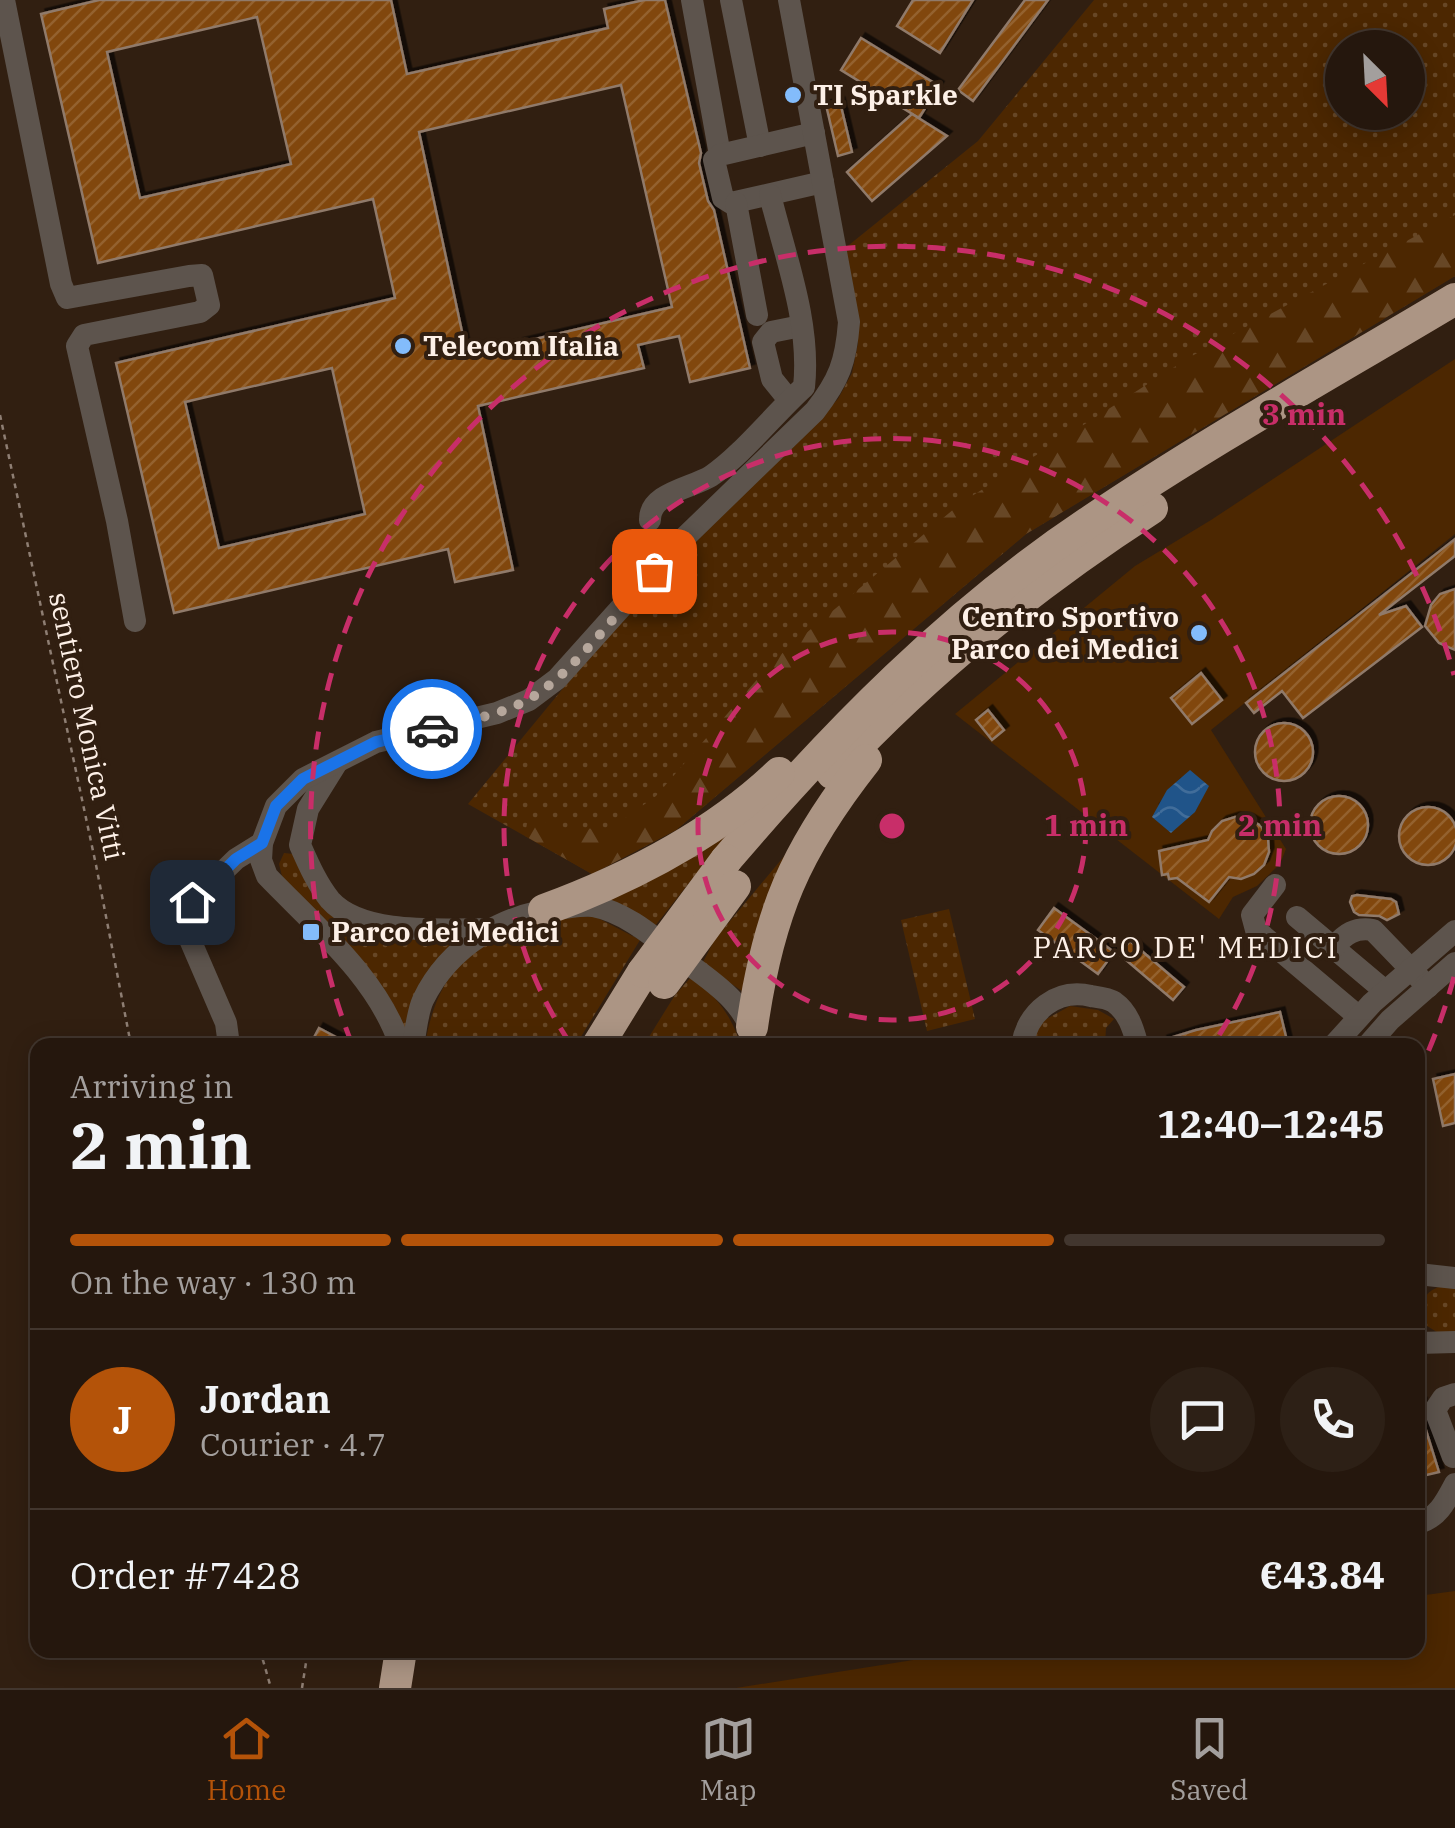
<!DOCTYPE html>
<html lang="en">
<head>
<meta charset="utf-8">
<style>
  :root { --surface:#25170d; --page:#2d2016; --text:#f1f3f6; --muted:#a39f9d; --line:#42362e; --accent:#b45309 }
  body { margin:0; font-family:"IBM Plex Serif",serif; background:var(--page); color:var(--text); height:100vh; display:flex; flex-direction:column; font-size:38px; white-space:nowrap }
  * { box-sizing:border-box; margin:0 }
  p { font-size:32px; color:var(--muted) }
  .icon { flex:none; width:55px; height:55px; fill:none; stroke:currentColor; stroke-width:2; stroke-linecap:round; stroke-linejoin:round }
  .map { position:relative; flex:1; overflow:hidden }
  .panel { position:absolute; left:30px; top:1038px; width:1395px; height:620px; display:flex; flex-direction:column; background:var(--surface); border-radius:20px; box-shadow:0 5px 25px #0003,0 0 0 2px var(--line) }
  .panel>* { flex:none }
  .needle { width:65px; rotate:156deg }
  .fabs { position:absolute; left:1325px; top:30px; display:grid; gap:20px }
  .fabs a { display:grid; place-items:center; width:100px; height:100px; border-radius:50%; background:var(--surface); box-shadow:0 5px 25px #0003,0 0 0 2px var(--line); font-size:50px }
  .pin { position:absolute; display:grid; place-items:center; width:85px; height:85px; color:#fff; margin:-42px; border-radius:20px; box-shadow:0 5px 15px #0006 }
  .courier { position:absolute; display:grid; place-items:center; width:100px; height:100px; margin:-50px; border:8px solid #1a73e8; border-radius:50%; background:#fff; color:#222; box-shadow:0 2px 12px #0007 }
  .summary em { font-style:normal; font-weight:700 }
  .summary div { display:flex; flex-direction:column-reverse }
  .summary { display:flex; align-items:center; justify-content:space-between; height:170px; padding:0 40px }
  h1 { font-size:65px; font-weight:700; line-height:75px }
  .bar { display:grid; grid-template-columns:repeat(4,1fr); gap:15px 10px; align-content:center; height:120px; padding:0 40px }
  .bar i { height:12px; border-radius:8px; background:var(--line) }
  .bar .on { background:var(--accent) }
  .bar p { grid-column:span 4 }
  .line { display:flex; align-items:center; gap:25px; padding:0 40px; border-top:2px solid var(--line) }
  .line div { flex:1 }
  .round { display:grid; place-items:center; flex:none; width:105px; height:105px; border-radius:52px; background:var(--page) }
  .tabs { display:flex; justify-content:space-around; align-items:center; height:140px; border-top:2px solid var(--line); background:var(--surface); font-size:28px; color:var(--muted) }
  .tabs a { display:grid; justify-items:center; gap:5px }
  .tabs .on { color:var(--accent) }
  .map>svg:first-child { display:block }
  .grass { fill:url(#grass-dots); fill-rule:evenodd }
  .forest { fill:url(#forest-firs) }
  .green { fill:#4c2701; fill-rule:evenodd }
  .water { fill:url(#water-waves) }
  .building { fill:url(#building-hatch); stroke:#907a6a; stroke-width:2.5; fill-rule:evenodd; filter:url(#shadow) }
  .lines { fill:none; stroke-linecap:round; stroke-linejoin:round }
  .path { stroke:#8e7e73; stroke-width:2.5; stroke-dasharray:5 5; stroke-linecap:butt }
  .minor { stroke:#5d544d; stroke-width:22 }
  .highway { stroke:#ac9584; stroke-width:32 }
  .highway-bridge { stroke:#ac9584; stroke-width:32 }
  .done { stroke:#b6a79c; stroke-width:10; stroke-dasharray:0 18 }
  .route { stroke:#1a73e8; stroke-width:12 }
  .ring { fill:none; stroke:#c82e69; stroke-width:5; stroke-dasharray:18 12 }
  .poi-dot { fill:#83bcfb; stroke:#311f11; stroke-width:4 }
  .labels { text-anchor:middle; stroke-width:8; stroke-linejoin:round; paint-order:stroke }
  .poi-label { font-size:28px; font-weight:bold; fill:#fdf0e7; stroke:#311f11; text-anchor:start }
  .street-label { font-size:28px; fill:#fdf0e7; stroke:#311f11 }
  .neighbourhood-label { font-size:30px; letter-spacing:2.5px; fill:#fdf0e7; stroke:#311f11 }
  .centre { fill:#c82e69; stroke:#311f11; stroke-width:5 }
  .ring-label { font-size:30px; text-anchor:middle; font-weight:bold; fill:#c82e69; stroke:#311f11; stroke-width:8; stroke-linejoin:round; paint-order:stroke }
</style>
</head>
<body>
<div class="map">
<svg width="1455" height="1688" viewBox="0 0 1455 1688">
  <defs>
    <pattern id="grass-dots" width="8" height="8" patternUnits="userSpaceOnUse" patternTransform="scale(2.5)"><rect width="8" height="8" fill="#4c2701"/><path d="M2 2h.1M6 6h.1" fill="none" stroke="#674726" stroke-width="1.8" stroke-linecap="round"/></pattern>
    <pattern id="forest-firs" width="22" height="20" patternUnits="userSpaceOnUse" patternTransform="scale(2.5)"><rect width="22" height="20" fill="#4c2701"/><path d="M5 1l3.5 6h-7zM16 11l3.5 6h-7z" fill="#674726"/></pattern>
    <pattern id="water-waves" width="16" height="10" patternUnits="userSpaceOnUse" patternTransform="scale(2.5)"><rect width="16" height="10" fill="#205489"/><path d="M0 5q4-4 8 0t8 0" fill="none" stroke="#416d9a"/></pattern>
    <pattern id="building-hatch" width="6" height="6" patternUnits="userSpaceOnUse" patternTransform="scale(2.5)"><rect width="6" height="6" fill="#81470b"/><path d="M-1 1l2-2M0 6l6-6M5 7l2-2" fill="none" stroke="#94622f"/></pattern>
    <filter id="shadow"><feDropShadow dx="4.5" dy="-4.5" stdDeviation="0" flood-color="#0009"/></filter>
  </defs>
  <rect width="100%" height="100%" fill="#311f11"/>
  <g class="grass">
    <path d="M1094 0H1455V276L1026 534 676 830 592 874 468 804 625 613 838 399 852 373 858 343 844 249 978 141ZM1342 48H1408V112H1342Z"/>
    <polygon points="727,835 651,931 597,900"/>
    <polygon points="801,836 745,993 702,964 715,939"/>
    <polygon points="284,853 293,854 335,912 461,938 406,1036 282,876 279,864"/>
    <polygon points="949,909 975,1019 927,1031 901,920"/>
    <path d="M557 916 596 917 640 940 576 1045H425C438 964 481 933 557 916Z"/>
    <path d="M692 976C718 1000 729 1011 741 1045H644L675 995Z"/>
    <polygon points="1070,1006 1098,1010 1114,1019 1106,1028 1105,1045 1047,1045 1035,1037 1041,1022"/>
    <path d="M1455 1283V1335L1440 1334 1424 1324C1416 1297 1429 1287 1455 1283Z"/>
  </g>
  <polygon class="forest" points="1455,215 1455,276 1026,534 676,830 592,874 525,836 528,817 565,828 610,829 656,796 773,661 961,503 1190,357"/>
  <g class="green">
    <path d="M1455 359V534L1211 730 1286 849 1280 864 1257 886 1233 897 1219 919 955 714 1135 566 1211 520ZM1181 777 1208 786 1195 812 1158 804ZM1235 817C1285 823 1277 883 1227 877L1222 821Z"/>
    <polygon points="1455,1591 1455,1688 736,1688 976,1650 1418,1650 1418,1596"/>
  </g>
  <polygon class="water" points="1190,770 1209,786 1195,812 1171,833 1152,817 1167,790"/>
  <g class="building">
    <path d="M99 0H391L407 74 608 28 604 9 644 0H665L701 153 699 163 708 201 714 210 750 368 690 382 679 336 638 345 644 368 478 406 513 570 455 582 448 549 174 613 116 363 395 298 373 199 98 263 41 14ZM257 17 291 164 140 198 107 52ZM621 85 672 307 467 355 419 132ZM332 368 365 514 219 548 185 402Z"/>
    <polygon points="913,0 973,0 940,53 897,26"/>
    <polygon points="1025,0 1048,0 973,101 958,90"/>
    <polygon points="861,38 939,86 919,118 841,70"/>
    <polygon points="840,102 852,152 838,156 826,105"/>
    <polygon points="912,114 947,136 872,201 847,172"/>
    <polygon points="1455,539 1455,556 1379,615 1406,606 1422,627 1303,718 1282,691 1254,713 1246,703"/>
    <polygon points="1455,589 1455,650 1439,643 1425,626 1431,605 1440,594"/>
    <polygon points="1201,673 1222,700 1192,724 1171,698"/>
    <polygon points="988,710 1004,730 992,740 976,720"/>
    <circle cx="1284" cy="752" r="29"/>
    <circle cx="1339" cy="825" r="29"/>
    <circle cx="1428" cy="836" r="29"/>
    <polygon points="1235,817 1249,819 1261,826 1268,838 1269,852 1264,865 1254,874 1241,879 1229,877 1209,902 1177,878 1169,879 1168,874 1162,875 1159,851 1208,840 1212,831 1222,821"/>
    <polygon points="1357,895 1391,899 1396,902 1399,914 1387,920 1379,916 1359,915 1354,912 1350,902 1352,896"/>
    <polygon points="1054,908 1114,952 1098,974 1038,930"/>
    <polygon points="1130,941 1184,987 1173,1000 1119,954"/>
    <polygon points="1280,1012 1288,1045 1164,1045 1163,1040 1196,1030"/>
    <polygon points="319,1028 351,1045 310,1045"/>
    <polygon points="1455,1074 1455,1123 1443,1126 1433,1079"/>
    <polygon points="1422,1403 1421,1414 1439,1472 1418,1477 1418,1404"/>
  </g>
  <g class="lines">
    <g class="path">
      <polyline points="0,415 96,865 131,1045"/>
      <polyline points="260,1650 271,1688"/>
      <polyline points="302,1688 308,1650"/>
    </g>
    <g class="minor">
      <polyline points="4,0 61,284 67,298 189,276 202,275 209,305 200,312 84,335 77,346 117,521 135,621"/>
      <polyline points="692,0 720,155"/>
      <polyline points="731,0 760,146"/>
      <polyline points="814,133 720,155 714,160 723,198 731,203 823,182"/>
      <polyline points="736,203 757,315"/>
      <polyline points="789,400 772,379 763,342 771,332 801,326"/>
      <path d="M650 520C649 493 692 488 711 476 742 455 775 413 804 387 811 323 785 256 770 195"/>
      <path d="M336 764 308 809 300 845C308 863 317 884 330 900 362 936 442 929 487 929"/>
      <polyline points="1275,885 1252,915 1256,930 1359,1017"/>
      <polyline points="1297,917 1385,991"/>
      <path d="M1334 947C1345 934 1355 927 1373 930L1428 987"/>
      <polyline points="229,1045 226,1023 188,935 192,902 236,859 262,843"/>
      <path d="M400 1045C378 978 315 926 267 876L261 860 262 843 276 806 303 779 376 742 497 713 529 700 557 679 678 544 815 411C839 380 846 362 849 322L789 0"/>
      <path d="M413 1045C416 1031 417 1013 423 1000 449 946 504 913 563 908 572 907 583 905 593 906 630 913 661 944 690 965 719 986 749 1007 755 1045"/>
      <path d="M1022 1045C1028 1011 1057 988 1091 996 1098 997 1108 998 1114 1002 1128 1012 1133 1028 1137 1043"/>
      <polyline points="1334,1045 1372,1003 1455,931"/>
      <polyline points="1368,1045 1390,1020 1455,963"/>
      <polyline points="1418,1274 1455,1278"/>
      <polyline points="1418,1343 1455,1342"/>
      <polyline points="1453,1457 1435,1410 1443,1398 1455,1394"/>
      <path d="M1418 1523C1438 1518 1446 1501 1455 1484"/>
    </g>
    <g class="highway">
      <path d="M832 773C926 672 1036 583 1152 508"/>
      <path d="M726 860C834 733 952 613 1092 520 1209 441 1333 372 1455 299"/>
      <path d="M544 910C628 879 714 835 779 773"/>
      <path d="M752 1027C768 914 795 850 866 760"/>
      <polyline points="598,1045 643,972"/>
      <polyline points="395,1688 401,1650"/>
    </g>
    <g class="highway-bridge">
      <polyline points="643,972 726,860"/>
      <polyline points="664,983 735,886"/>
    </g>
  </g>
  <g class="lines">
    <path class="done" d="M432 729C464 721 500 716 529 699 572 675 620 609 654 571"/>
    <polyline class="route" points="192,902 236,859 262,843 276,806 303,779 376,742 432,729"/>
  </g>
  <g class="ring">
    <circle cx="892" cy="826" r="194"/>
    <path d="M570 1043A388 388 0 1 1 1214 1043"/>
    <path d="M1454 977A582 582 0 0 1 1419 1072M352 1044A582 582 0 1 1 1454 675"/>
  </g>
  <g class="poi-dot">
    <circle cx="793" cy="95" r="10"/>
    <circle cx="403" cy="346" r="10"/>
    <circle cx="1199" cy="633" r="10"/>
    <rect x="301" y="922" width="20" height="20" rx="5"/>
  </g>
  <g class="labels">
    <g class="poi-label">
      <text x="813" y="105">TI Sparkle</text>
      <text x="423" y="356">Telecom Italia</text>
      <text x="1179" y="627" text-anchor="end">Centro Sportivo<tspan x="1179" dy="32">Parco dei Medici</tspan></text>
      <text x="331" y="942">Parco dei Medici</text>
    </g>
    <g class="street-label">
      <text transform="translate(87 726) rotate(78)" y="10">sentiero Monica Vitti</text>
    </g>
    <g class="neighbourhood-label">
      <text x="1186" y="958">PARCO DE' MEDICI</text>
    </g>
  </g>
  <circle cx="892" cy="826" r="15" class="centre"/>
  <g class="ring-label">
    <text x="1304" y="425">3 min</text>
    <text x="1086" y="836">1 min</text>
    <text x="1280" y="836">2 min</text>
  </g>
</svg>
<div class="fabs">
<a><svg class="needle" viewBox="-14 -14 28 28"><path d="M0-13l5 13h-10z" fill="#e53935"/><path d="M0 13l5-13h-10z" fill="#a39f9d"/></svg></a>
</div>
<div class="pin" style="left:654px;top:571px;background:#ea580c"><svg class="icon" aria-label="bag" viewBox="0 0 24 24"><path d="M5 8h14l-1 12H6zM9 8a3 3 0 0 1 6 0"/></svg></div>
<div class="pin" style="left:192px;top:902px;background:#1f2937"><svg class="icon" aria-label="home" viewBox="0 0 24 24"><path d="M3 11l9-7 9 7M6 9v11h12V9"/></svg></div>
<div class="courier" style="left:432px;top:729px"><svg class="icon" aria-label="car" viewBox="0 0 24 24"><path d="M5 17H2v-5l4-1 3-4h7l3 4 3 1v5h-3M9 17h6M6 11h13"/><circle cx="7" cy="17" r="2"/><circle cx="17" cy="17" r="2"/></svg></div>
<section class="panel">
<div class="summary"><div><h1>2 min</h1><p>Arriving in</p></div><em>12:40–12:45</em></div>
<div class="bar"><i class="on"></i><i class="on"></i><i class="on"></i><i></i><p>On the way · 130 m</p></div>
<div class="line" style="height:180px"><b class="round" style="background:var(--accent);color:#fff">J</b><div><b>Jordan</b><p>Courier · 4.7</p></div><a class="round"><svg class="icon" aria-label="chat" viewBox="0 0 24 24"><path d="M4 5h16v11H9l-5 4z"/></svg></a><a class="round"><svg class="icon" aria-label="phone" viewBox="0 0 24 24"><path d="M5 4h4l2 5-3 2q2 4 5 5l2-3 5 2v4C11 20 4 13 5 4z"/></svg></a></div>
<div class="line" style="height:130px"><div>Order #7428</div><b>€43.84</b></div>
</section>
</div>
<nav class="tabs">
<a class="on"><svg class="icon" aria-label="home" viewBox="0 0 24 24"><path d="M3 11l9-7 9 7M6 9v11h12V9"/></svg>Home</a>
<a><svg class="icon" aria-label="map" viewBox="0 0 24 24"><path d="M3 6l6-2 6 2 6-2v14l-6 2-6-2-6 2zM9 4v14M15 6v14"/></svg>Map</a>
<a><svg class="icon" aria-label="saved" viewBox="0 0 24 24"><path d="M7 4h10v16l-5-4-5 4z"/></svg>Saved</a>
</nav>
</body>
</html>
